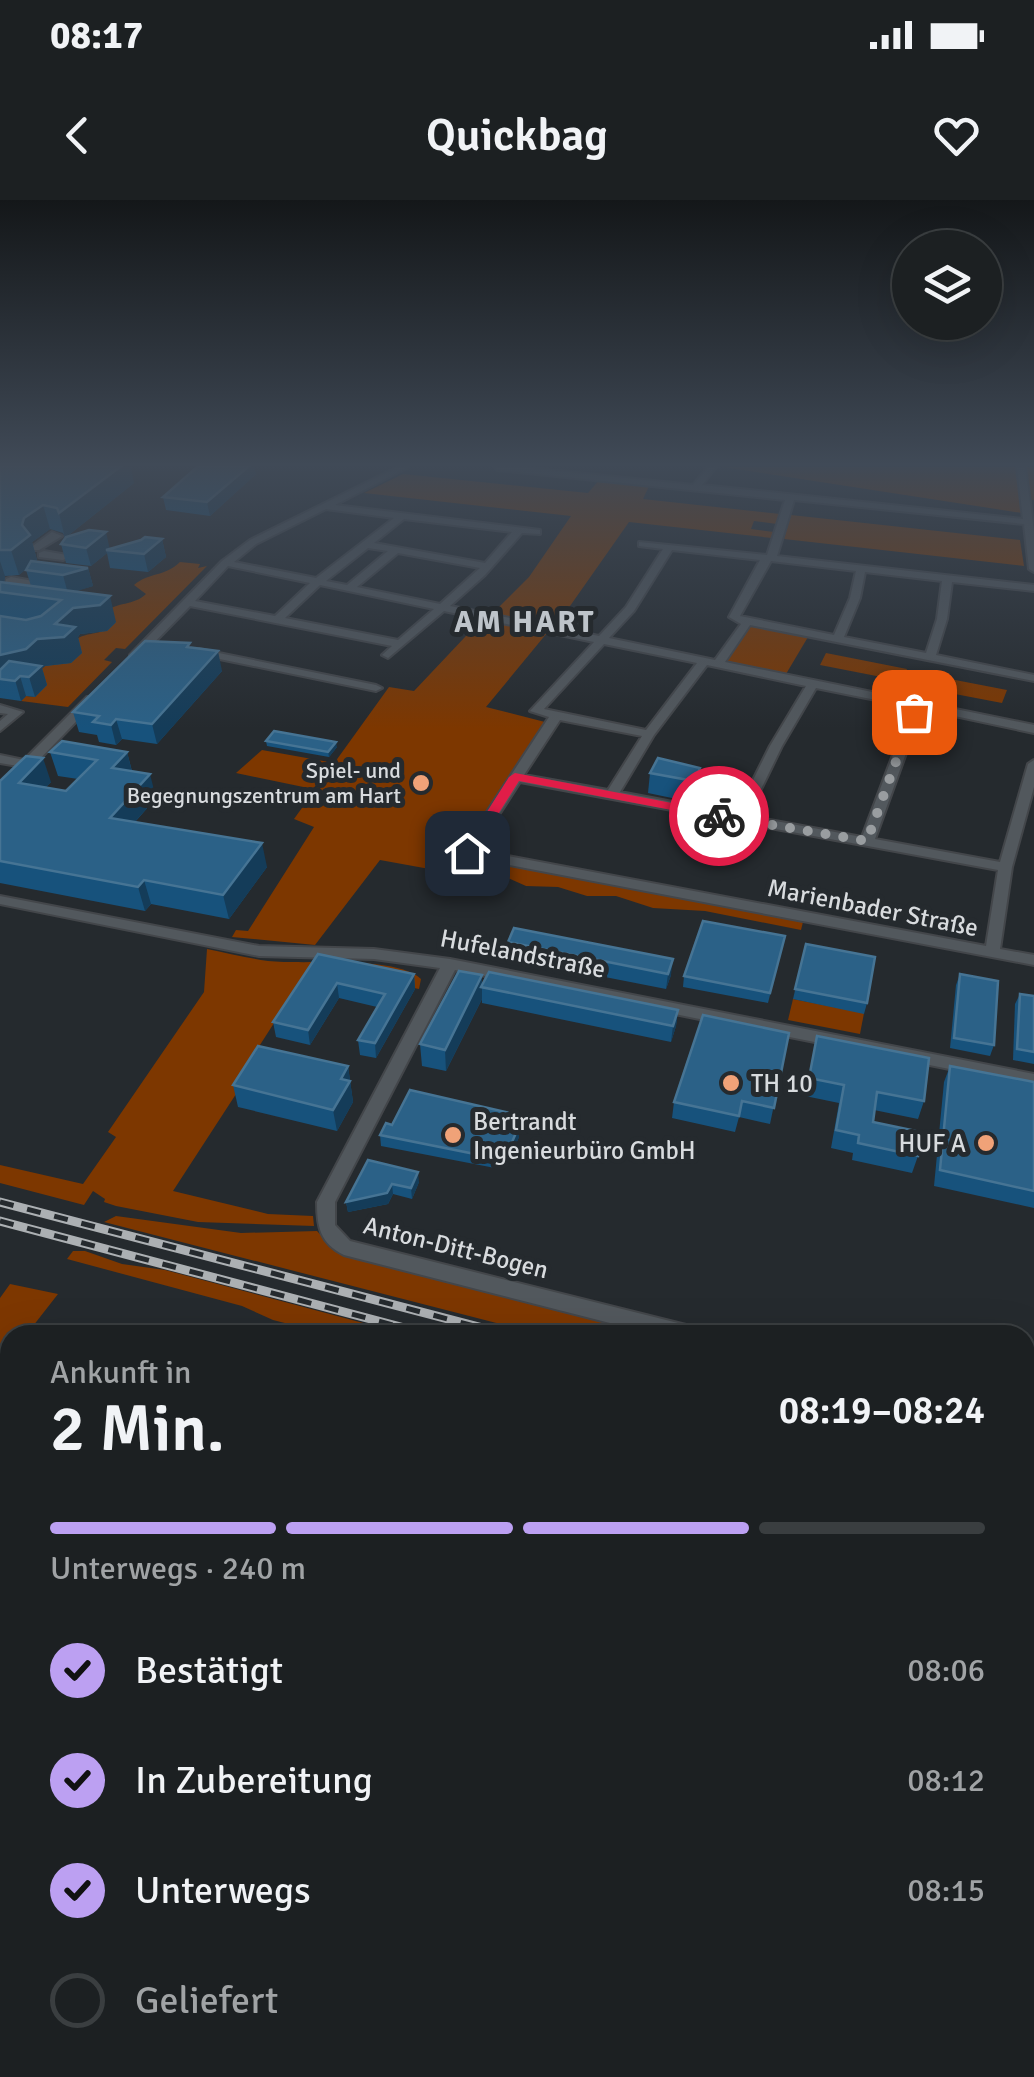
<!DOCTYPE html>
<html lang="de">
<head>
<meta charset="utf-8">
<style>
  :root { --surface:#1c2022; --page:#292d2f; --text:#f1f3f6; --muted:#a0a3a5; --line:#3a3e40; --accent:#bca0f2 }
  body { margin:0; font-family:Signika,sans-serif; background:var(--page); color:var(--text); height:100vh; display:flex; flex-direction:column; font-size:38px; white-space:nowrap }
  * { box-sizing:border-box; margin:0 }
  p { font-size:32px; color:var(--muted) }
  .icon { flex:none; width:55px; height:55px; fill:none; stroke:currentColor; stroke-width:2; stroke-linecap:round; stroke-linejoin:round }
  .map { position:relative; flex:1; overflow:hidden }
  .sheet { position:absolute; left:0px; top:1125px; width:1035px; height:752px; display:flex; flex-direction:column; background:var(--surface); border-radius:30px 30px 0 0; box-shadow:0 10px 40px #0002,0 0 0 2px var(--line) }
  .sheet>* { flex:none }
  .controls { position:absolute; left:892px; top:30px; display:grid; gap:20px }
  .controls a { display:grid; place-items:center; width:110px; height:110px; border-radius:50%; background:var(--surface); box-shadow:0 10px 40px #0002,0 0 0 2px var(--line); font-size:50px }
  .pin { position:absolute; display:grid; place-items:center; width:85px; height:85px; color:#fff; margin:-42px; border-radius:20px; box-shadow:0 5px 15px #0006 }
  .courier { position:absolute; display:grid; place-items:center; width:100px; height:100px; margin:-50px; border:8px solid #e11d48; border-radius:50%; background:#fff; color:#222; box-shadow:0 2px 12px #0007 }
  .head em { font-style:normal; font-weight:600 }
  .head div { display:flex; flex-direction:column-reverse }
  .head { display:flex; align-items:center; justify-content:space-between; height:170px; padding:0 50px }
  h1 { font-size:65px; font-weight:600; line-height:75px }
  .bar { display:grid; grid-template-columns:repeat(4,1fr); gap:15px 10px; align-content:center; height:120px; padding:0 50px }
  .bar i { height:12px; border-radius:8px; background:var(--line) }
  .bar .active { background:var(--accent) }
  .bar p { grid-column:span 4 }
  ol { padding:0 50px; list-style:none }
  li { display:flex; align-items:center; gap:30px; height:110px }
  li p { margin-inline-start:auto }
  li .icon { padding:10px; border-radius:50%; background:var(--accent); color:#111; stroke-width:4 }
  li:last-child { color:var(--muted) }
  li i { width:55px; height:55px; border:5px solid var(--line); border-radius:50% }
  .status { display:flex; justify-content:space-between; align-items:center; height:70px; padding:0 50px; background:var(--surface); direction:ltr }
  .status svg { height:28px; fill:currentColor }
  header { display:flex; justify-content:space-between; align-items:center; height:130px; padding:0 50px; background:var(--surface); font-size:45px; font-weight:600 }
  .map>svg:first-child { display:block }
  .green { fill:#7d3700 }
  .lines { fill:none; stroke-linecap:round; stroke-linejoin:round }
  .minor-casing { stroke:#43464a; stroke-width:4 }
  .minor { fill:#52585d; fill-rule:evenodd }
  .rail-casing { stroke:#acb0b3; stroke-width:9 }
  .rail { stroke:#252a2e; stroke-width:5; stroke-dasharray:14; stroke-linecap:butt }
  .wall { fill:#17527c; fill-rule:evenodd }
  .shaded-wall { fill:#143c59 }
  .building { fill:#2b6187; stroke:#467494; stroke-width:2.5 }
  .route { fill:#e11d48 }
  .done { stroke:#999da0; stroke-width:10; stroke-dasharray:0 18 }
  .poi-dot { fill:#f0a278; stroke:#252a2e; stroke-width:4 }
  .labels { text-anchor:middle; stroke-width:10; stroke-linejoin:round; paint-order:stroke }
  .far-poi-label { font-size:22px; fill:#d8dbde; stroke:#252a2e; text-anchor:end }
  .street-label { font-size:25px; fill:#d8dbde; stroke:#252a2e }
  .poi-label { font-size:25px; fill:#d8dbde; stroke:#252a2e; text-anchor:start }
  .far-district-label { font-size:30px; font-weight:bold; letter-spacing:2.5px; fill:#bec4ca; stroke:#252a2e }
</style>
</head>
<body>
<div class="status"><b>08:17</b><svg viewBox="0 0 49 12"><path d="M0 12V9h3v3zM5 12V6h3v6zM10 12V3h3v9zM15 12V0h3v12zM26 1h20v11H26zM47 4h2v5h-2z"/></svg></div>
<header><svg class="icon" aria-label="back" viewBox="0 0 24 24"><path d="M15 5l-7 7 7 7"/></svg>Quickbag<svg class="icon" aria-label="heart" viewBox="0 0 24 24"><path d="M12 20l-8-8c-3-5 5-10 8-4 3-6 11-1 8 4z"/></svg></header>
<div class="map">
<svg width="1034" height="1877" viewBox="0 0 1034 1877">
  <rect width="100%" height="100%" fill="#252a2e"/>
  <g class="green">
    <polygon points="723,267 1034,267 1034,300 1021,299 1022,313"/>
    <polygon points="403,274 588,293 600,279 650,284 643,299 780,314 777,324 754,321 751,329 774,332 772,338 629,322 556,426 492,414 529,377 571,316 364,293"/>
    <polygon points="791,315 1020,340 1024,366 784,339"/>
    <path d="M180 362 200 364 198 368 207 366 125 449 116 448 104 460 112 462 68 507 21 501 26 496 35 497 33 477 45 466 62 462C77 422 94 443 115 423L102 414C117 401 134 406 146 394L134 385C149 372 165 377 180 362Z"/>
    <polygon points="482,419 547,433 486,507 545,522 458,656 803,722 801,730 705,711 653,708 616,696 587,696 558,687 526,686 501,675 481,678 460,668 441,665 435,670 380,660 315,745 232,737 236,730 248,731 314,627 294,619 389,487 414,491"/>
    <polygon points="750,425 808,437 786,474 726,462"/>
    <polygon points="826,453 907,469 902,481 820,465"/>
    <polygon points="919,473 1007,490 1002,503 913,486"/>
    <polygon points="262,550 329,562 332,564 313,589 236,573"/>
    <path d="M207 749C227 753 247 758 268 761 304 765 395 755 421 779L419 789 310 767 258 848 264 851 173 991 268 1014 313 1016 314 1026 198 1022 116 1006 104 1002 105 999 93 991 84 1005 0 983V965L83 984 116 937 108 932 204 792Z"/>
    <polygon points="793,799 864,813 860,834 788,820"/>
    <polygon points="116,1016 241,1033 317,1031 333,1048 351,1057 653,1135 543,1135 104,1022"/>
    <polygon points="73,1051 85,1051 122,1064 165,1070 408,1135 332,1135 273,1120 242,1106 67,1059"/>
    <polygon points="10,1084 58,1094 26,1135 10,1135 10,1159 0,1173 0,1098"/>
  </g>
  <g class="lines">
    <defs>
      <g id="minor">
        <path d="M398 267H408L335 305 540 330V334L522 333 485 375 450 406 599 436 626 407 663 349 639 346V342L767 355 785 300 498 270 494 267H519L693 285 708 267H716L702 285 1023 319 1017 267H1025L1034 331V372L1029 369 1024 324 794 300 777 356 1034 385V391L952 382 947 419 936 455 1034 475V481L750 425 725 462 1034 525V533L922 509 875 639 1000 662 1028 564 1034 560V587L1012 667 1000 749 1034 755V765L462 656 460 653 549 517 530 511 594 442 444 411 388 458 382 455 392 446 190 406 138 459H130V455L222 361 250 340ZM326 309 394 318 316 378 234 362 256 344ZM404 319 512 332 485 363 374 343ZM368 348 388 351 347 385 326 381ZM672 350 760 360 729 417 741 424 715 460 609 438 634 411ZM398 353 480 368 440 404 357 387ZM771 361 856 371 850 398 834 435 740 416ZM228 366 310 383 275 416 195 401ZM865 372 942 381 937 419 926 453 844 437 860 398ZM320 385 434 409 398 440 285 418ZM604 444 697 463 646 530 544 509ZM707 465 806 486 770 546 736 614 620 592 654 535ZM816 488 911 507 862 637 748 616 782 546ZM560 520 642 536 608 590 524 575ZM520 582 998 670 986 746 476 650Z"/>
        <polygon points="52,332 62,336 39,350 33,350 33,346"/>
        <polygon points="44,351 67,355 68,357 63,360 39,357 39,353"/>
        <polygon points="11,377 33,381 34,383 29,386 6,383 6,379"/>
        <polygon points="199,449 376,485 382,488 376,491 195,454 193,452"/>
        <polygon points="87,497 97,500 32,567 0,595 0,584 18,566 0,563 0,555 24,560"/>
        <polygon points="0,505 23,512 0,531 0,521 8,514 0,513"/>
        <path d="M0 696 259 746 374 749 450 759 1034 874V886L455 770 335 1002V1025L350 1041 690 1126 697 1129 700 1135H657L344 1055C320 1043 317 1027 317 1002L440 768 374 759 259 756 0 704Z"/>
        <polygon points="1025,1211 1034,1212 1034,1232 1025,1229"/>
        <polygon points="0,1383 10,1387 10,1411 0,1407"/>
        <polygon points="886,1868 916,1868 915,1877 885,1877"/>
      </g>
    </defs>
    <use href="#minor" class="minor-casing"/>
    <use href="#minor" class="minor"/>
    <defs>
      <g id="rail">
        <polyline points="0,1002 509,1135"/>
        <polyline points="0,1021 431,1135"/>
        <polyline points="1025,1269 1034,1271"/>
        <polyline points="1025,1291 1034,1294"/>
      </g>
    </defs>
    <use href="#rail" class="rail-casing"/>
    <use href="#rail" class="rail"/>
  </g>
  <g class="wall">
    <path d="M0 267 134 283 65 338 63 333 50 329 32 342 37 360 35 362 88 368 93 386 75 391 116 422 107 431 80 434 78 437 82 453 71 463 45 466 42 468 47 485 35 497 26 496 21 501 0 498ZM28 367 26 370 31 386 4 382 5 376 19 375Z"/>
    <polygon points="197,267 254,267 256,274 210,316 166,310 163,297"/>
    <polygon points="162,339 166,357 148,372 110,368 107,353 91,366 66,363 61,344 110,348"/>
    <polygon points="191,448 222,471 157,544 122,539 116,545 99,542 97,535 79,532 73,512"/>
    <polygon points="266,541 337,547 329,557 267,546"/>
    <polygon points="50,552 127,552 132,571 156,598 135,622 267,667 229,719 151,704 145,711 0,683 0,581 51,582 45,588 66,591 78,579 58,576"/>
    <polygon points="700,568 697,589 691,602 648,593 650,573"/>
    <polygon points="785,736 768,803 683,787 684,776"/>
    <polygon points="508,742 671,775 666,789 508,758"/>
    <polygon points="806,744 867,803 864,814 793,799"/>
    <polygon points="318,754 414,774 415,789 376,858 360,855 358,840 377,807 339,798 310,845 276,837 273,822"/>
    <polygon points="960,774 994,845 990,856 950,848 956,785"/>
    <polygon points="482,785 678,810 676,826 671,842 482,803 482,799 446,871 422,866 420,844"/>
    <polygon points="1020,794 1034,796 1034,864 1013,860 1015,804"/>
    <polygon points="789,833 770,924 739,917 735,932 672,918 674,902"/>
    <polygon points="817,836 924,901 918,919 874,910 873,922 918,956 912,973 852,960 853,953 831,948 839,903 805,896"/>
    <polygon points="348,866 353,902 337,931 238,907 233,885"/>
    <polygon points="950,866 1034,882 1034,1008 934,986 944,882"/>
    <polygon points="392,925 514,925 519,937 509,960 500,957 495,968 381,946 380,935"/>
    <polygon points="368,960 419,982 412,999 393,994 388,1004 348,1012 346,1002"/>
    <polygon points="1025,1309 1034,1312 1034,1443 1025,1440"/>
    <polygon points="1025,1474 1034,1477 1034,1717 1025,1714"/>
    <polygon points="353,1868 431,1868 366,1873"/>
  </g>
  <g class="shaded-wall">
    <polygon points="120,267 131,267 134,283 65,338 59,313"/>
    <polygon points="248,267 254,267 256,274 210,316 207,302"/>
    <polygon points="43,305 50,329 32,342 37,360 19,375 11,350 24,318"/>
    <polygon points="106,332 110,350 106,350 107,353 91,366 86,348"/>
    <polygon points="162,339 166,357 148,372 144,354"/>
    <polygon points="0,361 5,376 4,386 0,389"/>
    <polygon points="88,368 93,386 68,394 63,375"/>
    <polygon points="110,396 116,422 107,431 80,434 78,437 82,453 71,463 45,466 42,468 47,485 35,497 29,477 20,476 26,496 21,501 15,480 0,479 0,455 55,424 73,408"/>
    <polygon points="218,451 222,471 157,544 152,524"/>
    <polygon points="116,519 122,539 116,545 111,525"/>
    <polygon points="336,542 337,547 329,557 328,552"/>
    <polygon points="127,552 133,576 112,568"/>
    <polygon points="43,558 51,582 27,607 19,583"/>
    <polygon points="700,568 697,589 691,602 694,581"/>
    <polygon points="150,574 156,598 117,642 110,618"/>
    <polygon points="262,643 267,667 229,719 223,695"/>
    <polygon points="144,680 151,704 145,711 138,687"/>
    <polygon points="673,759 671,775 666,789 668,774"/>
    <polygon points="414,774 415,789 376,858 375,843"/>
    <polygon points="482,775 482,799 446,871 445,850"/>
    <polygon points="337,783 339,798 310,845 308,830"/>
    <polygon points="678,810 676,826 671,842 673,826"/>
    <polygon points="348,866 353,902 337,931 333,910 341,879"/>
    <polygon points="519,926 519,937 509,960 509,949"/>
    <polygon points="500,947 500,957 495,968 495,958"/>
    <polygon points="418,972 419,982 412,999 411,988"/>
    <polygon points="392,984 393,994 388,1004 348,1012 346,1002"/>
    <polygon points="316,1868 328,1868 325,1877 313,1877"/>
    <polygon points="424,1868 431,1868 428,1877 421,1877"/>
  </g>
  <g class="building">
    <polygon points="0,267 120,267 59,313 57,308 43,305 24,318 22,325 30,335 11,350 0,350"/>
    <polygon points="197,267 248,267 207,302 163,297"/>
    <polygon points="89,330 106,332 86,348 61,344 66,337"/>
    <polygon points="145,337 162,339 144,354 106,350 141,340"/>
    <polygon points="31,361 88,368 63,375 26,370"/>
    <polygon points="0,382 110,396 100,405 73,408 55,424 75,427 64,437 37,439 26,449 0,455 0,416 26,420 41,416 61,400 0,392"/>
    <polygon points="145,441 190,443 187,447 218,451 152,524 116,519 111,525 93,522 99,516 73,512"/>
    <polygon points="9,461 41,466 29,477 20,476 15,481 0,479 0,470"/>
    <polygon points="274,531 336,542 328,552 266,541"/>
    <polygon points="62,541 127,552 112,568 150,574 110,618 262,643 223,695 144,680 138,687 0,661 0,581 26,556 43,558 19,583 66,591 97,560 50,552"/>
    <polygon points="658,558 700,568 694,581 650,573"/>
    <polygon points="703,721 785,736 770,793 684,776"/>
    <polygon points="514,728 673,759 668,774 508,742"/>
    <polygon points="806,744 875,757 867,803 795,789"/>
    <polygon points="318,754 414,774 375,843 358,840 385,794 337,783 308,830 273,822"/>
    <polygon points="459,771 482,775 445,850 420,844"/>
    <polygon points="489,772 678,810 673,826 481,787"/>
    <polygon points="960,774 998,781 994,845 954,838"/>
    <polygon points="1020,794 1034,796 1034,852 1017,849"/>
    <polygon points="703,815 789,833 774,908 742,901 739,916 674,902"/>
    <polygon points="817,836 929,858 924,901 877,892 873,922 921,932 918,956 858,943 859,935 836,930 844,885 809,878"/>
    <polygon points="258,846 348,866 341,879 350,881 333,910 233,885"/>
    <polygon points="950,866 1034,882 1034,991 940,970"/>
    <polygon points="410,890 514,914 509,924 519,926 509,949 500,947 495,958 380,935 386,923 392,925"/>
    <polygon points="368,960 418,972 411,988 392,984 387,993 346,1002"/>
    <polygon points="1025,1309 1034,1312 1034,1414 1025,1411"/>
    <polygon points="1025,1474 1034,1477 1034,1702 1025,1699"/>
    <polygon points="264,1868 316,1868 313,1877 260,1877"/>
    <polygon points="363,1868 424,1868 421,1877 365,1877 368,1869"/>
  </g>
  <linearGradient id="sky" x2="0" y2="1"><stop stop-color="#141719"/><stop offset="0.5" stop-color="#404a57"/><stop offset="1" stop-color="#404a57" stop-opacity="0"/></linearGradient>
  <rect width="1034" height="529" fill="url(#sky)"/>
  <polygon class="route" points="515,573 719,612 725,616 719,619 519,581 472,656 462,656 461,653 509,577"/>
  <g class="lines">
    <polyline class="done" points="719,616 867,641 914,512"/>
  </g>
  <g class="poi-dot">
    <circle cx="421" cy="583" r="10"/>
    <circle cx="731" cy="883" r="10"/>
    <circle cx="453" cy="935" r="10"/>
    <circle cx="986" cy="943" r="10"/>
  </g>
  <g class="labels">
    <g class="far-poi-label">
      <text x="401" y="578">Spiel- und<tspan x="401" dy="25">Begegnungszentrum am Hart</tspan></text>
    </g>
    <g class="street-label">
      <text transform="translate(873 707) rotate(11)" y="9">Marienbader Straße</text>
      <text transform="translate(523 753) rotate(11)" y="9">Hufelandstraße</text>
      <text transform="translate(456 1047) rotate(14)" y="9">Anton-Ditt-Bogen</text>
    </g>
    <g class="poi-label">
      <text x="751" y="892">TH 10</text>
      <text x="473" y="930">Bertrandt<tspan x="473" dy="29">Ingenieurbüro GmbH</tspan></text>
      <text x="966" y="952" text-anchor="end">HUF A</text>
    </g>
    <g class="far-district-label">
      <text x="525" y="432">AM HART</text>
    </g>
  </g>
</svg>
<div class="controls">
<a><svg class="icon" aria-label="layers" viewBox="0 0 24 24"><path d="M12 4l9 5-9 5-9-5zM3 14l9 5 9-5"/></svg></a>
</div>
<div class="pin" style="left:914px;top:512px;background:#ea580c"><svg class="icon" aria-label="bag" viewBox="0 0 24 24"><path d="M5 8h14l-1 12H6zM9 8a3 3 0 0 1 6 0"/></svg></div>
<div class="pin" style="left:467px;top:653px;background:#1f2937"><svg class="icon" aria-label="home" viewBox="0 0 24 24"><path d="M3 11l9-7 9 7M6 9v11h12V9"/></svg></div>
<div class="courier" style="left:719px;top:616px"><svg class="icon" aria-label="bike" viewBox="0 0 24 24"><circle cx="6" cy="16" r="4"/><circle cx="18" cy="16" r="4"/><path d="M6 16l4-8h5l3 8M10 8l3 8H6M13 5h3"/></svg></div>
<section class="sheet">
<div class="head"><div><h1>2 Min.</h1><p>Ankunft in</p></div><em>08:19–08:24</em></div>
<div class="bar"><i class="active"></i><i class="active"></i><i class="active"></i><i></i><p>Unterwegs · 240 m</p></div>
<ol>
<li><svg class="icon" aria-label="check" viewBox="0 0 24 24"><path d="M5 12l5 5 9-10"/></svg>Bestätigt<p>08:06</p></li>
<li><svg class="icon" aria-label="check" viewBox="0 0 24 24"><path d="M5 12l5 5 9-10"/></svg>In Zubereitung<p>08:12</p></li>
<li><svg class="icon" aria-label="check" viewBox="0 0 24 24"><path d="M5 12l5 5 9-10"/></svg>Unterwegs<p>08:15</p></li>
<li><i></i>Geliefert</li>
</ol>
</section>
</div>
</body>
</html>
